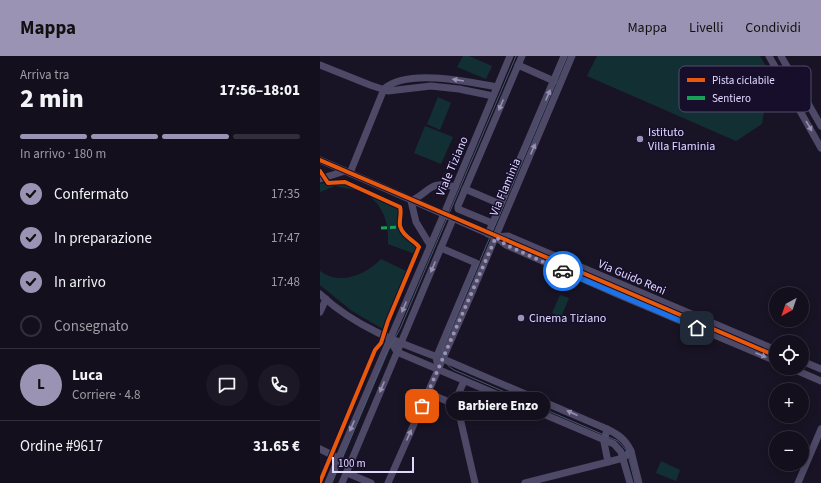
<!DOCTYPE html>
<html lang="it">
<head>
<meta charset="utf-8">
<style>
  :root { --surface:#130f1c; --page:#1c1825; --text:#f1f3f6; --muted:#9d9ca3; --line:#322f3b; --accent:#9b93b3 }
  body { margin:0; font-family:"Source Sans 3",sans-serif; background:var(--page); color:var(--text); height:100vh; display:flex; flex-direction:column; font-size:15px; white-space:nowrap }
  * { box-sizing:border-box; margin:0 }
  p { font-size:13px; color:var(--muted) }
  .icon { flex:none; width:22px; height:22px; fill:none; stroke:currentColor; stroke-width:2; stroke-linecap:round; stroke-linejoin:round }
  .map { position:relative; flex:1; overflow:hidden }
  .panel { display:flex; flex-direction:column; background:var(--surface); width:320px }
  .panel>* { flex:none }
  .needle { width:26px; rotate:220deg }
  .controls { position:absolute; left:449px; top:231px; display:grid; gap:8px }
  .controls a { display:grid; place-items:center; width:40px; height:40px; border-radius:50%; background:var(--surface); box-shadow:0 2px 10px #0003,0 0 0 1px var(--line); font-size:20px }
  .scale { position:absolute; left:12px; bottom:10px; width:82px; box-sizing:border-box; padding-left:4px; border:2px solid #e1d8ff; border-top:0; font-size:11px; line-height:14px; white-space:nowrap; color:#e1d8ff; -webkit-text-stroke:3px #160e2b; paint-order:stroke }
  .pin { position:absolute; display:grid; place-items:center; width:34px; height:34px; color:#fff; margin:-17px; border-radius:8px; box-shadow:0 2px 6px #0006 }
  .courier { position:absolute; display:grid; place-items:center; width:40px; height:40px; margin:-20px; border:3px solid #1a73e8; border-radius:50%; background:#fff; color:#222; box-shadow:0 1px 5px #0007 }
  .bubble { position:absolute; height:28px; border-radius:14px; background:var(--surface); box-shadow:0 2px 10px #0003,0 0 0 1px var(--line); font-size:13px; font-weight:800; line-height:28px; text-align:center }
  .headline em { font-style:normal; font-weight:800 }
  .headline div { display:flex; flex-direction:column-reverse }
  .headline { display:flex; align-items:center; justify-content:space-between; height:68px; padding:0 20px }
  h1 { font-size:26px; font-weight:800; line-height:30px }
  .bar { display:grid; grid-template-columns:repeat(4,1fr); gap:6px 4px; align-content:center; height:48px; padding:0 20px }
  .bar i { height:5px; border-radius:3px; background:var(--line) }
  .bar .selected { background:var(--accent) }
  .bar p { grid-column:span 4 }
  .line { display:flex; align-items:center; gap:10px; padding:0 20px; border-top:1px solid var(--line) }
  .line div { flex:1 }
  .round { display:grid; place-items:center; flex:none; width:42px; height:42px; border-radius:21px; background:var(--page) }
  ol { padding:0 20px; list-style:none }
  li { display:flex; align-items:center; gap:12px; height:44px }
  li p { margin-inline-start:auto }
  li .icon { padding:4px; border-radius:50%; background:var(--accent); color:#111; stroke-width:4 }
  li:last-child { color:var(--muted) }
  li i { width:22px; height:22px; border:2px solid var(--line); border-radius:50% }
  header { display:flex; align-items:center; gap:24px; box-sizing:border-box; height:56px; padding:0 20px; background:var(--accent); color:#111 }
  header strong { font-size:19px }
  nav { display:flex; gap:22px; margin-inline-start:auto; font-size:14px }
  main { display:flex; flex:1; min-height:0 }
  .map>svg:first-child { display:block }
  .green { fill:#123034 }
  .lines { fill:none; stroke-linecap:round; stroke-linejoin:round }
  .minor { stroke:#4d4966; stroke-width:7 }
  .tram { stroke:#475870; stroke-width:1 }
  .quiet { stroke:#1a9f57; stroke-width:3; stroke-dasharray:6 3; stroke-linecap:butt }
  .cycleway-casing { stroke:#160e2b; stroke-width:6 }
  .cycleway { stroke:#e8590c; stroke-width:4 }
  .oneway { fill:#9790b2 }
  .done { stroke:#9b93b3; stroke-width:4; stroke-dasharray:0 7.2 }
  .route { stroke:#1a73e8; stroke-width:5 }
  .poi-dot { fill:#9b93b3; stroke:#160e2b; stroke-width:1.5 }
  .labels { text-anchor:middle; stroke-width:3; stroke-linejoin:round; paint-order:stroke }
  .poi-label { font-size:12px; fill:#e1d8ff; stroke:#160e2b; text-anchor:start }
  .street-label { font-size:12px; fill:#e1d8ff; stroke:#160e2b }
  .key { fill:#160e2b; stroke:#534b6b; stroke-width:1 }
  .key-label { font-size:11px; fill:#e1d8ff }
</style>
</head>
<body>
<header>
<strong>Mappa</strong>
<nav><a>Mappa</a><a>Livelli</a><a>Condividi</a></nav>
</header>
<main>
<section class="panel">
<div class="headline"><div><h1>2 min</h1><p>Arriva tra</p></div><em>17:56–18:01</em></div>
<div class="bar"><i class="selected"></i><i class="selected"></i><i class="selected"></i><i></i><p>In arrivo · 180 m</p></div>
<ol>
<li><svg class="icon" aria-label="check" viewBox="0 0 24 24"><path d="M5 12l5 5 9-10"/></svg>Confermato<p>17:35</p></li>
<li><svg class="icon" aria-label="check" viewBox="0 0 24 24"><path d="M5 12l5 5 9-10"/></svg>In preparazione<p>17:47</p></li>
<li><svg class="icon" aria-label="check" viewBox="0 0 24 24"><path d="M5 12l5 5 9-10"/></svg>In arrivo<p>17:48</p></li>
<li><i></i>Consegnato</li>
</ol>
<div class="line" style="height:72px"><b class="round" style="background:var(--accent);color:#111">L</b><div><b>Luca</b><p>Corriere · 4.8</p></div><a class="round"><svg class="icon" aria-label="chat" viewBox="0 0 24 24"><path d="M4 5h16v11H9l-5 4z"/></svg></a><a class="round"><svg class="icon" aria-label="phone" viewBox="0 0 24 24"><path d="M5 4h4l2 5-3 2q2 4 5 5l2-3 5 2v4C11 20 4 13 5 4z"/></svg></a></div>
<div class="line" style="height:52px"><div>Ordine #9617</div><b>31.65 €</b></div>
</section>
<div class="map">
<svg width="501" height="427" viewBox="0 0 501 427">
  <rect width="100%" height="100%" fill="#191425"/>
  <g class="green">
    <polygon points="143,0 149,0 172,10 166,23 137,11"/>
    <polygon points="277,0 440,0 454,24 439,30 444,55 442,68 416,85 267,20"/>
    <polygon points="118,41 131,47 120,74 107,68"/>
    <polygon points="105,70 133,81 121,108 94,97"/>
    <polygon points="5,127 6,129 26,127 44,136 15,130 0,136 0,128"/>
    <path d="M47 138 80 153C77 178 79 177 98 192L95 198 68 188C69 167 64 151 47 138Z"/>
    <path d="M61 203 88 216 63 273 32 255 0 229V215C21 230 45 219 61 203Z"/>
    <polygon points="240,239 249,242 241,261 232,257"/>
    <polygon points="341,405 360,414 356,425 336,417"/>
  </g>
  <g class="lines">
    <g class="minor">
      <polyline points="449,0 501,92"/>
      <polyline points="461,0 501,70"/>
      <polyline points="0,9 50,29 68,35 111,30 139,33 173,40"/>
      <polyline points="198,9 234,25"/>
      <path d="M64 33C87 12 150 26 177 31"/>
      <polyline points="0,104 176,181 186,189 297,238 456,305"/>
      <polyline points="30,117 64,33"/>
      <polyline points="0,123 25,115"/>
      <polyline points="145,133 180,148"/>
      <path d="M91 145C112 135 108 124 135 131"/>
      <polyline points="91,145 96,166 110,189"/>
      <polyline points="172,167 138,153 138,150 202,0"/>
      <polyline points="168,178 244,0"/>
      <polyline points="176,181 188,180 456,294"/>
      <path d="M0 238C36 272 82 288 128 305L287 373"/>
      <polyline points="0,256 6,243"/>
      <polyline points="69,283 77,296 294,388 301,396 310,427"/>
      <polyline points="482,305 501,313"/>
      <polyline points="117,306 116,302 156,207 121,192"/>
      <polyline points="471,312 501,325"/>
      <polyline points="108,337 134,348 144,325"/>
      <polyline points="134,348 138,353 155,427"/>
      <path d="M287 373C299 379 305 383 311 395L303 402 288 406 284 386Z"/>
      <polyline points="0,393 18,402"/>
      <polyline points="311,395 319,427"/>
      <polyline points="27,417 51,427"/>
      <polyline points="8,427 124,158 190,0"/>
      <polyline points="22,427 133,163"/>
      <polyline points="68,427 150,241 252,0"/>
      <polyline points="205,427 288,406"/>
      <polyline points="478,427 501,373"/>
    </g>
    <g class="tram">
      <path d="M247 0 124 289C120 300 124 308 134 314L298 385 307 395 315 427"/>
      <polyline points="12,427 67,296 80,273 196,0"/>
    </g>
    <polyline class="quiet" points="61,172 80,171"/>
    <defs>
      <g id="cycleway">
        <polyline points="0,104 456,300"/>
        <path d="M0 115 8 127 25 126 80 151C82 157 79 164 80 170 83 181 93 183 99 191L68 265 61 287 55 294 0 426"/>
      </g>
    </defs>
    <use href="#cycleway" class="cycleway-casing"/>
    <use href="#cycleway" class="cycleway"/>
  </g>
  <defs><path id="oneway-solid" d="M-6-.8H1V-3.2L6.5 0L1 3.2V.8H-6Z"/></defs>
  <g class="oneway">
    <use href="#oneway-solid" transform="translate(138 24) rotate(-171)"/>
    <use href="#oneway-solid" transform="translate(228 39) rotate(-67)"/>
    <use href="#oneway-solid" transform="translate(181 49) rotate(113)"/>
    <use href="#oneway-solid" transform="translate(489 70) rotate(60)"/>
    <use href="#oneway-solid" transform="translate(213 93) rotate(-67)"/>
    <use href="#oneway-solid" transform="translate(113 211) rotate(113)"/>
    <use href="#oneway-solid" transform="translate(84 251) rotate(113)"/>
    <use href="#oneway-solid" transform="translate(441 299) rotate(23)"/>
    <use href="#oneway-solid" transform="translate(62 331) rotate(113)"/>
    <use href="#oneway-solid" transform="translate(252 357) rotate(-156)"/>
    <use href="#oneway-solid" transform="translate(32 370) rotate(113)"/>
    <use href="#oneway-solid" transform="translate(89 379) rotate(-66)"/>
  </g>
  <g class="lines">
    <polyline class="done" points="102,350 176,181 186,189 243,215"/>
    <polyline class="route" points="243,215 377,272"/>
  </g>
  <g class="poi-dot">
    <circle cx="320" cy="83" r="4"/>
    <circle cx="201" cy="262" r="4"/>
  </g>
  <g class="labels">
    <g class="poi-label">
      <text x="328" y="80">Istituto<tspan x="328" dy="14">Villa Flaminia</tspan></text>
      <text x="209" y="266">Cinema Tiziano</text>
    </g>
    <g class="street-label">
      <text transform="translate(132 110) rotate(-67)" y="4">Viale Tiziano</text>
      <text transform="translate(185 131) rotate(-67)" y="4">Via Flaminia</text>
      <text transform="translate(312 221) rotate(23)" y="4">Via Guido Reni</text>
    </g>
  </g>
  <rect x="359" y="10" width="132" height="46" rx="6" class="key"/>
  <rect x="367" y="22" width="18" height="4" fill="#e8590c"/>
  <rect x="367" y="40" width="18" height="4" fill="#1a9f57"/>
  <g class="key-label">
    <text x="392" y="28">Pista ciclabile</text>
    <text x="392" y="46">Sentiero</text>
  </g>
</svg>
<div class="controls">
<a><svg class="needle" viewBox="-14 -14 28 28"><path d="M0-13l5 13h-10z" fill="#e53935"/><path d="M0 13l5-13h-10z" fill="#9d9ca3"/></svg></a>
<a><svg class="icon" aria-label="locate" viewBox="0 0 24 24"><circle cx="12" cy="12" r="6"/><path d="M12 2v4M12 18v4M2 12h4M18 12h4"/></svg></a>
<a>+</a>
<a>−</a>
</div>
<div class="scale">100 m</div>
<div class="pin" style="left:102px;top:350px;background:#ea580c"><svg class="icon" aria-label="bag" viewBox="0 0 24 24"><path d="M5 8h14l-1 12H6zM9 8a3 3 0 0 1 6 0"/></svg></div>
<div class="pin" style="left:377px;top:272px;background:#1f2937"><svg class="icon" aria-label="home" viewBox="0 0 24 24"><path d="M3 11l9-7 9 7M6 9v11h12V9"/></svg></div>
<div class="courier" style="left:243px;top:215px"><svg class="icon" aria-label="car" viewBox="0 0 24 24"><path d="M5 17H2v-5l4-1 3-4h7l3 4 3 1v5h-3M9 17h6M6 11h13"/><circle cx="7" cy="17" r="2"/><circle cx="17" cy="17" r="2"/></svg></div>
<div class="bubble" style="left:126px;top:336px;width:104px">Barbiere Enzo</div>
</div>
</main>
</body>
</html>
